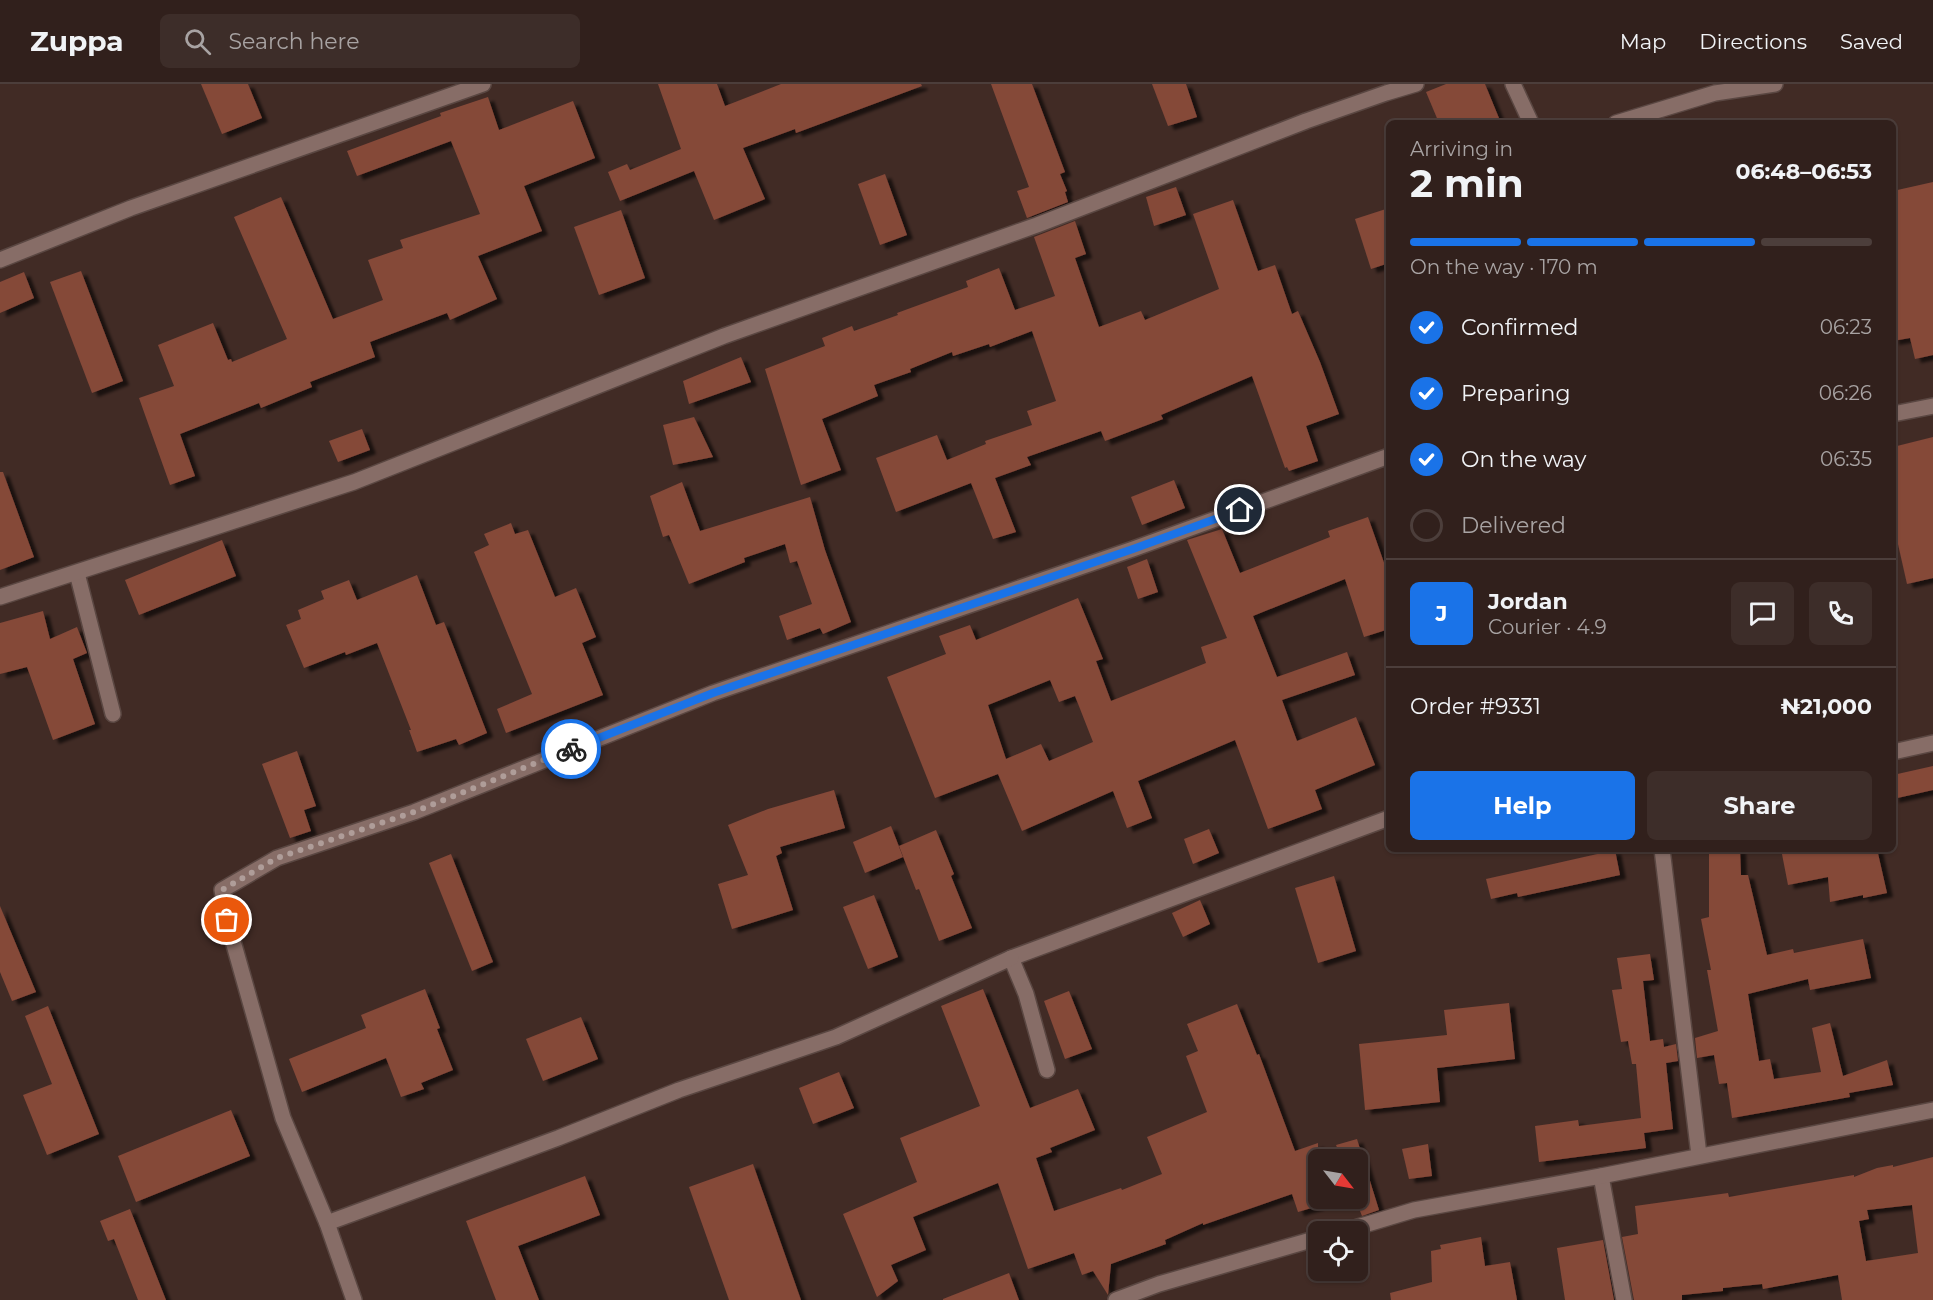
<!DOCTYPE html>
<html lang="en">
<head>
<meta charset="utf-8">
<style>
  :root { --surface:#31201c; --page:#3d2d29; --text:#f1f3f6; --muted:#a8a3a3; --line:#4c3e3b; --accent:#1a73e8 }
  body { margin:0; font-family:Montserrat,sans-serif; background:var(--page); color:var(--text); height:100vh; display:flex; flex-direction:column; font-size:22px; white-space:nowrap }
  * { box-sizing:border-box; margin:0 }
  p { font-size:20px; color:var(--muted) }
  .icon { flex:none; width:33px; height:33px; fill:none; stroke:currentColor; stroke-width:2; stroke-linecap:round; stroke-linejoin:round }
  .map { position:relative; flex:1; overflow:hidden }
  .side { position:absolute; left:1386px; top:36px; width:510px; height:732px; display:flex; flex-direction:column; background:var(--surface); border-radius:9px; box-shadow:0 2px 4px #0004,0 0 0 2px var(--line) }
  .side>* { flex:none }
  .needle { width:39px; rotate:121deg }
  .buttons { position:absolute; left:1308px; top:1065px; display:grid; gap:12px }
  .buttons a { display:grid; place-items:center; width:60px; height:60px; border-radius:9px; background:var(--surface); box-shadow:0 2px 4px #0004,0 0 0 2px var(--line); font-size:30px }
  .pin { position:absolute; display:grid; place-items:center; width:51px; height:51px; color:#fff; margin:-26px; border:3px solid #fff; border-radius:50%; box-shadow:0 2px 6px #0007 }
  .courier { position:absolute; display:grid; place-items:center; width:60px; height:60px; margin:-30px; border:4px solid #1a73e8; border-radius:50%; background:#fff; color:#222; box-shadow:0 2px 8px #0007 }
  .summary em { font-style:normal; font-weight:700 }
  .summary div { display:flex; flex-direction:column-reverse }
  .summary { display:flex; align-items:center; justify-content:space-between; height:102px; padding:0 24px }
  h1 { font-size:39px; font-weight:700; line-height:45px }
  .bar { display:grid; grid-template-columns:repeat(4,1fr); gap:9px 6px; align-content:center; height:72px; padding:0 24px }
  .bar i { height:8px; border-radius:4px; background:var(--line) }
  .bar .active { background:var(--accent) }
  .bar p { grid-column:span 4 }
  .line { display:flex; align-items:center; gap:15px; padding:0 24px; border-top:2px solid var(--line) }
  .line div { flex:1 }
  .round { display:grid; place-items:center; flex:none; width:63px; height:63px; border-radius:9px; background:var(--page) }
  ol { padding:0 24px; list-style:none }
  li { display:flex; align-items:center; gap:18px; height:66px }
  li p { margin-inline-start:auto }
  li .icon { padding:6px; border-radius:50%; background:var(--accent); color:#fff; stroke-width:4 }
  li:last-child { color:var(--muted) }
  li i { width:33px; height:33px; border:3px solid var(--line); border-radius:50% }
  .cta { display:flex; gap:12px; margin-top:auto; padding:12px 24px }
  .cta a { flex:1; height:69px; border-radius:9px; background:var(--accent); color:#fff; font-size:24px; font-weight:700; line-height:69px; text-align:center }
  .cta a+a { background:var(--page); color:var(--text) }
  header { display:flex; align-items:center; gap:36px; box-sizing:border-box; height:84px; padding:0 30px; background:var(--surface); border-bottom:2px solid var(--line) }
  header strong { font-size:28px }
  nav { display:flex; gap:33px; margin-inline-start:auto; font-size:21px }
  .search { width:420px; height:54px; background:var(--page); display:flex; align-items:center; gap:15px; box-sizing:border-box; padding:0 21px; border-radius:9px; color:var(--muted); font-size:22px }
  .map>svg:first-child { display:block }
  .building { fill:#854839; fill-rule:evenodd; filter:url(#shadow) }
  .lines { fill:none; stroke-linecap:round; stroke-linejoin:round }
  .minor-casing { stroke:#5a4742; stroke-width:18 }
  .tertiary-casing { stroke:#5a4742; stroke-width:18 }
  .minor { stroke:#876d67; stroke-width:15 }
  .tertiary { stroke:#876d67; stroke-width:15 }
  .done { stroke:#af9d99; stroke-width:6; stroke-dasharray:0 10.8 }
  .route { stroke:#1a73e8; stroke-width:8 }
</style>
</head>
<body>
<header>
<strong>Zuppa</strong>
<div class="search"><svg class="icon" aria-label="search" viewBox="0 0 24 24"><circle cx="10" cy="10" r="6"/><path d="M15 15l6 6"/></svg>Search here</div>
<nav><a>Map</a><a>Directions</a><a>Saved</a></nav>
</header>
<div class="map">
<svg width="1933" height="1216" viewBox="0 0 1933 1216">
  <defs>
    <filter id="shadow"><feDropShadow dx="6" dy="4" stdDeviation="1.5" flood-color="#0009"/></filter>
  </defs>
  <rect width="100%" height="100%" fill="#412b25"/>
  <g class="building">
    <polygon points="201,0 248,0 262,34 222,50"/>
    <polygon points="658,0 717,0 725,22 781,0 921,0 922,2 796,49 795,45 743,64 765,115 714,136 694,87 620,117 608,88 627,80 630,86 681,65"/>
    <polygon points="991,0 1032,0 1065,88 1060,90 1067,107 1065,108 1068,118 1027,134 1017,107 1029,103"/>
    <polygon points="1152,0 1186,0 1197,33 1168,42"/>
    <polygon points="1446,0 1485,0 1501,39 1439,39 1426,8"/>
    <polygon points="488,13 499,46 573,17 595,74 524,102 542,147 478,172 497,215 450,236 447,229 370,258 375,273 310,298 312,303 261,324 259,319 180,350 195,392 170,401 139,314 174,302 158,261 213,239 228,276 231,275 232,278 287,255 234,133 281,113 333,235 383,216 368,176 403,164 400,156 480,130 451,57 357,92 347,67 441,32 440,29"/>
    <polygon points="885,90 907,151 880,161 858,100"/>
    <polygon points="1933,98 1933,271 1915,275 1910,254 1893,257 1893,107"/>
    <polygon points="1176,103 1186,131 1154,142 1146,113"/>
    <polygon points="1233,116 1258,187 1275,181 1292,230 1298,227 1320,278 1339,330 1306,342 1318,377 1289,387 1287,383 1285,384 1252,292 1161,331 1163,335 1105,357 1101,347 1027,373 1031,381 995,394 1016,448 993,455 971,399 896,428 876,374 937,351 947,376 986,360 985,357 1032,341 1027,327 1056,317 1032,247 990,263 989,260 953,272 952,268 910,285 911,288 874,301 878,312 822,335 841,386 801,401 765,285 825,262 822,254 852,242 854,247 898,231 897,229 968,203 966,197 999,184 1015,226 1055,212 1034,153 1075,137 1086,170 1075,174 1099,243 1141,227 1145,236 1219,205 1193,130"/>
    <polygon points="1389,124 1389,179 1371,185 1355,135"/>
    <polygon points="621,126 645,194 599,211 574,143"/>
    <polygon points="81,187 123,297 92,309 50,198"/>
    <polygon points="24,188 34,214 0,229 0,198"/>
    <polygon points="741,273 751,298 689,320 683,297"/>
    <polygon points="694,333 713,373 673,381 663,341"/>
    <polygon points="362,345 370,366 338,378 329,357"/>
    <polygon points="1933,353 1933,494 1907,500 1893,438 1893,363"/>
    <polygon points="0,388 3,388 34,473 0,486"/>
    <polygon points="1174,396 1185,424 1142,441 1131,413"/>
    <polygon points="682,398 700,447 810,413 825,466 851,538 823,550 820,544 787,556 779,532 812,520 797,477 790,479 785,460 744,474 745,478 689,500 669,451 663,453 650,412"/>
    <path d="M1368 433 1389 493V545L1364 553 1345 495 1253 532 1277 593 1347 568 1355 591 1282 616 1297 657 1356 633 1375 681 1315 706 1322 725 1268 745 1235 656 1138 697 1152 734 1127 744 1113 707 1022 747 998 690 935 714 887 593 946 570 939 552 970 541 976 556 1078 514 1103 575 1096 577 1111 617 1206 579 1201 563 1227 554 1187 456 1222 445 1240 489 1330 453 1328 447ZM1050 596 1059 618 1075 612 1093 658 1049 677 1041 660 1006 675 988 621Z"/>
    <polygon points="511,439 515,450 528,446 555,513 576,504 596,553 582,559 603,611 506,649 497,625 532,610 474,468 489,461 484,450"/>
    <polygon points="222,456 236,492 139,531 125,496"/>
    <polygon points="1147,475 1158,508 1138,515 1127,483"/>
    <polygon points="417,491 436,541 444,538 487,649 459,661 456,655 417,668 409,646 411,646 377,559 346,571 345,568 304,584 286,541 301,535 298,526 324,515 321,507 349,496 357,516"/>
    <polygon points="43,527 50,555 77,543 87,569 73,575 95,640 53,656 27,583 0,590 0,539"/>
    <polygon points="297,667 316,722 304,726 311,747 290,754 262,680"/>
    <polygon points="1933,682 1933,706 1893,715 1893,691"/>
    <polygon points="834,706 845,744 780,763 782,769 776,772 793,826 732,845 718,800 748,791 728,741 768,725"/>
    <polygon points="891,742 903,773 865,789 853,758"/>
    <polygon points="1209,745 1219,769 1193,780 1184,755"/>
    <polygon points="936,746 954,790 951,792 972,844 939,857 919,805 916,806 899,762"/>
    <polygon points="1740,765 1741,791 1748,791 1767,871 1793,865 1794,869 1863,855 1871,894 1810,906 1808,895 1748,910 1759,977 1770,975 1774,995 1821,988 1812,944 1830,939 1843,992 1887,976 1893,1001 1849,1009 1850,1013 1732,1034 1727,999 1719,1000 1714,971 1697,974 1695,954 1718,947 1707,886 1711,886 1701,835 1709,833 1709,766"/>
    <polygon points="1781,765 1877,765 1887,809 1863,814 1863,811 1830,818 1828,793 1788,801"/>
    <polygon points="1615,766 1620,791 1518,813 1517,809 1491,815 1486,795"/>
    <polygon points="451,770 493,878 472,887 429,779"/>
    <polygon points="1334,792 1356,867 1318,879 1295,804"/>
    <polygon points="874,811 898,873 868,885 843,823"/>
    <polygon points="1200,816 1210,840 1183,853 1172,829"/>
    <polygon points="0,822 36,908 12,917 0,888"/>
    <polygon points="1650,870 1654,896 1643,897 1650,957 1663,955 1664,963 1676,960 1678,977 1666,979 1673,1045 1644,1049 1646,1064 1539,1078 1535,1042 1578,1036 1579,1042 1641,1034 1636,980 1632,980 1628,957 1621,958 1612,906 1622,905 1617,874"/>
    <polygon points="425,905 440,944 437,945 453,986 421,999 424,1005 401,1013 386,974 302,1008 289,975 366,944 361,931"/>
    <polygon points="983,905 1030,1024 1078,1005 1095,1046 1050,1064 1052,1068 1036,1074 1054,1127 1121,1104 1122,1106 1162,1090 1147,1053 1207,1028 1186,972 1198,967 1187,940 1237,920 1257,971 1259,970 1295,1067 1318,1059 1318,1122 1298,1128 1292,1110 1203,1141 1203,1139 1165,1156 1166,1160 1111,1180 1108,1211 1093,1187 1082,1191 1074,1169 1028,1185 998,1099 913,1133 926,1166 891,1181 898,1197 877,1213 843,1130 917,1098 900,1054 980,1022 941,922"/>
    <polygon points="1069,907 1092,965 1065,975 1044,917"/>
    <polygon points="1509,919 1515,975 1437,984 1440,1018 1365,1026 1359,960 1447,951 1444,926"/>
    <polygon points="48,922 99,1050 47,1071 23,1011 52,1000 25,932"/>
    <polygon points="581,933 598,975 543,997 526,955"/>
    <polygon points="839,988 854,1024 813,1040 799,1004"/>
    <polygon points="231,1026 250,1072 136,1118 118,1072"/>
    <polygon points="1357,1055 1379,1126 1362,1132 1355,1114 1358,1114 1358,1076 1342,1076 1336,1061"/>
    <polygon points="1428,1060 1432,1092 1409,1095 1402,1065"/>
    <path d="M1933 1073V1216H1842L1838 1191 1763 1205 1762 1200 1723 1204V1207L1682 1211V1216H1634L1622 1153 1638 1150 1635 1122 1728 1109 1729 1113 1854 1091V1093L1877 1084 1893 1081V1083ZM1912 1121 1918 1169 1866 1177 1859 1137 1869 1135 1867 1126Z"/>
    <polygon points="753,1080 801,1216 729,1216 689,1103"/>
    <polygon points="585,1092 600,1131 518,1162 539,1216 496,1216 466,1137"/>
    <polygon points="130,1125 166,1216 138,1216 114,1155 108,1157 100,1137"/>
    <polygon points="1481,1153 1485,1182 1510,1178 1517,1216 1391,1216 1390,1209 1432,1198 1431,1167 1441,1165 1440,1161"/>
    <polygon points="1603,1156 1614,1216 1565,1216 1557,1164"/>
    <polygon points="1009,1189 1019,1216 943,1216 943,1215"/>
  </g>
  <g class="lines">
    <defs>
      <g id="minor">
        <polyline points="1513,0 1531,39"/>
        <polyline points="1616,39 1715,9 1775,0"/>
        <polyline points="0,176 131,124 483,0"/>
        <polyline points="1893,330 1933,322"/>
        <polyline points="77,489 113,630"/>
        <polyline points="0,513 354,398 724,252 1037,141 1306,37 1386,9 1416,0"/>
        <polyline points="1893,668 1933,659"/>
        <polyline points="1662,765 1699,1071"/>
        <polyline points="1047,986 1026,910 1011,874 1389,734"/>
        <polyline points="1601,1092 1624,1216"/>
        <polyline points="327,1139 558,1054 679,1006 836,953 1011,874"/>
        <polyline points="354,1216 327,1139 283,1034 227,836 222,806 277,774 414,728 713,609 1133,465 1389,372"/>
      </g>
      <g id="tertiary">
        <polyline points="1341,1148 1414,1126 1601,1092 1933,1026"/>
        <polyline points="1116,1216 1159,1200 1318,1154"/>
      </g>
    </defs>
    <use href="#minor" class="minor-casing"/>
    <use href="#tertiary" class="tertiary-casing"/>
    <use href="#minor" class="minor"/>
    <use href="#tertiary" class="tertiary"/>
  </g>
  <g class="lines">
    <polyline class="done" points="227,836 222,806 277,774 414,728 571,665"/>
    <polyline class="route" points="571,665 713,609 1133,465 1240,426"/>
  </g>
</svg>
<div class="buttons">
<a><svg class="needle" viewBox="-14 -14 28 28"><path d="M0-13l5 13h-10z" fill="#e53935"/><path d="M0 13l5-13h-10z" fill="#a8a3a3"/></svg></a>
<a><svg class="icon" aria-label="locate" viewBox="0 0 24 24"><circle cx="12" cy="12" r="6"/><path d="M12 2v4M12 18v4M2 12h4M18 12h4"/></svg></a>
</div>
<div class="pin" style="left:227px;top:836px;background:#ea580c"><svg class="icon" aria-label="bag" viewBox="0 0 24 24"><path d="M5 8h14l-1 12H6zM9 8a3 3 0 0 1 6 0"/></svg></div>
<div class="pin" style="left:1240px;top:426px;background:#1f2937"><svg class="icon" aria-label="home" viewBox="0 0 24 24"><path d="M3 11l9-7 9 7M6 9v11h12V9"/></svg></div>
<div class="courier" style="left:571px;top:665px"><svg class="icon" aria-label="bike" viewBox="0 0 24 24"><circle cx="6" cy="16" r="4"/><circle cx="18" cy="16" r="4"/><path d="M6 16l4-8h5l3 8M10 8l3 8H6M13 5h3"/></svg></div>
<section class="side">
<div class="summary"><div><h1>2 min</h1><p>Arriving in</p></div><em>06:48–06:53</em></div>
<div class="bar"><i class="active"></i><i class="active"></i><i class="active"></i><i></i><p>On the way · 170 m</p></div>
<ol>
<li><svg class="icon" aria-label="check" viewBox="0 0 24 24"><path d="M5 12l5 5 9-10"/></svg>Confirmed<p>06:23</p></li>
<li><svg class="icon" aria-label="check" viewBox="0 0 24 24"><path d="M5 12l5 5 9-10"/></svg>Preparing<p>06:26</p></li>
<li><svg class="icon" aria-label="check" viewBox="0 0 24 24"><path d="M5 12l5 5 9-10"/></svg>On the way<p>06:35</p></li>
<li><i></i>Delivered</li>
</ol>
<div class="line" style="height:108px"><b class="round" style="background:var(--accent);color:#fff">J</b><div><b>Jordan</b><p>Courier · 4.9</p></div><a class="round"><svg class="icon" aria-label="chat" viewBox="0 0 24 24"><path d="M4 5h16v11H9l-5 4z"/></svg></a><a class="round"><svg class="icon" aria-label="phone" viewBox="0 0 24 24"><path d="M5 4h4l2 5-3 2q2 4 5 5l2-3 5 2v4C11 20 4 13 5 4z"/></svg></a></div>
<div class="line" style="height:78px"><div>Order #9331</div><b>₦21,000</b></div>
<div class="cta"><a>Help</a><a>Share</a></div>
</section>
</div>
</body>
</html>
